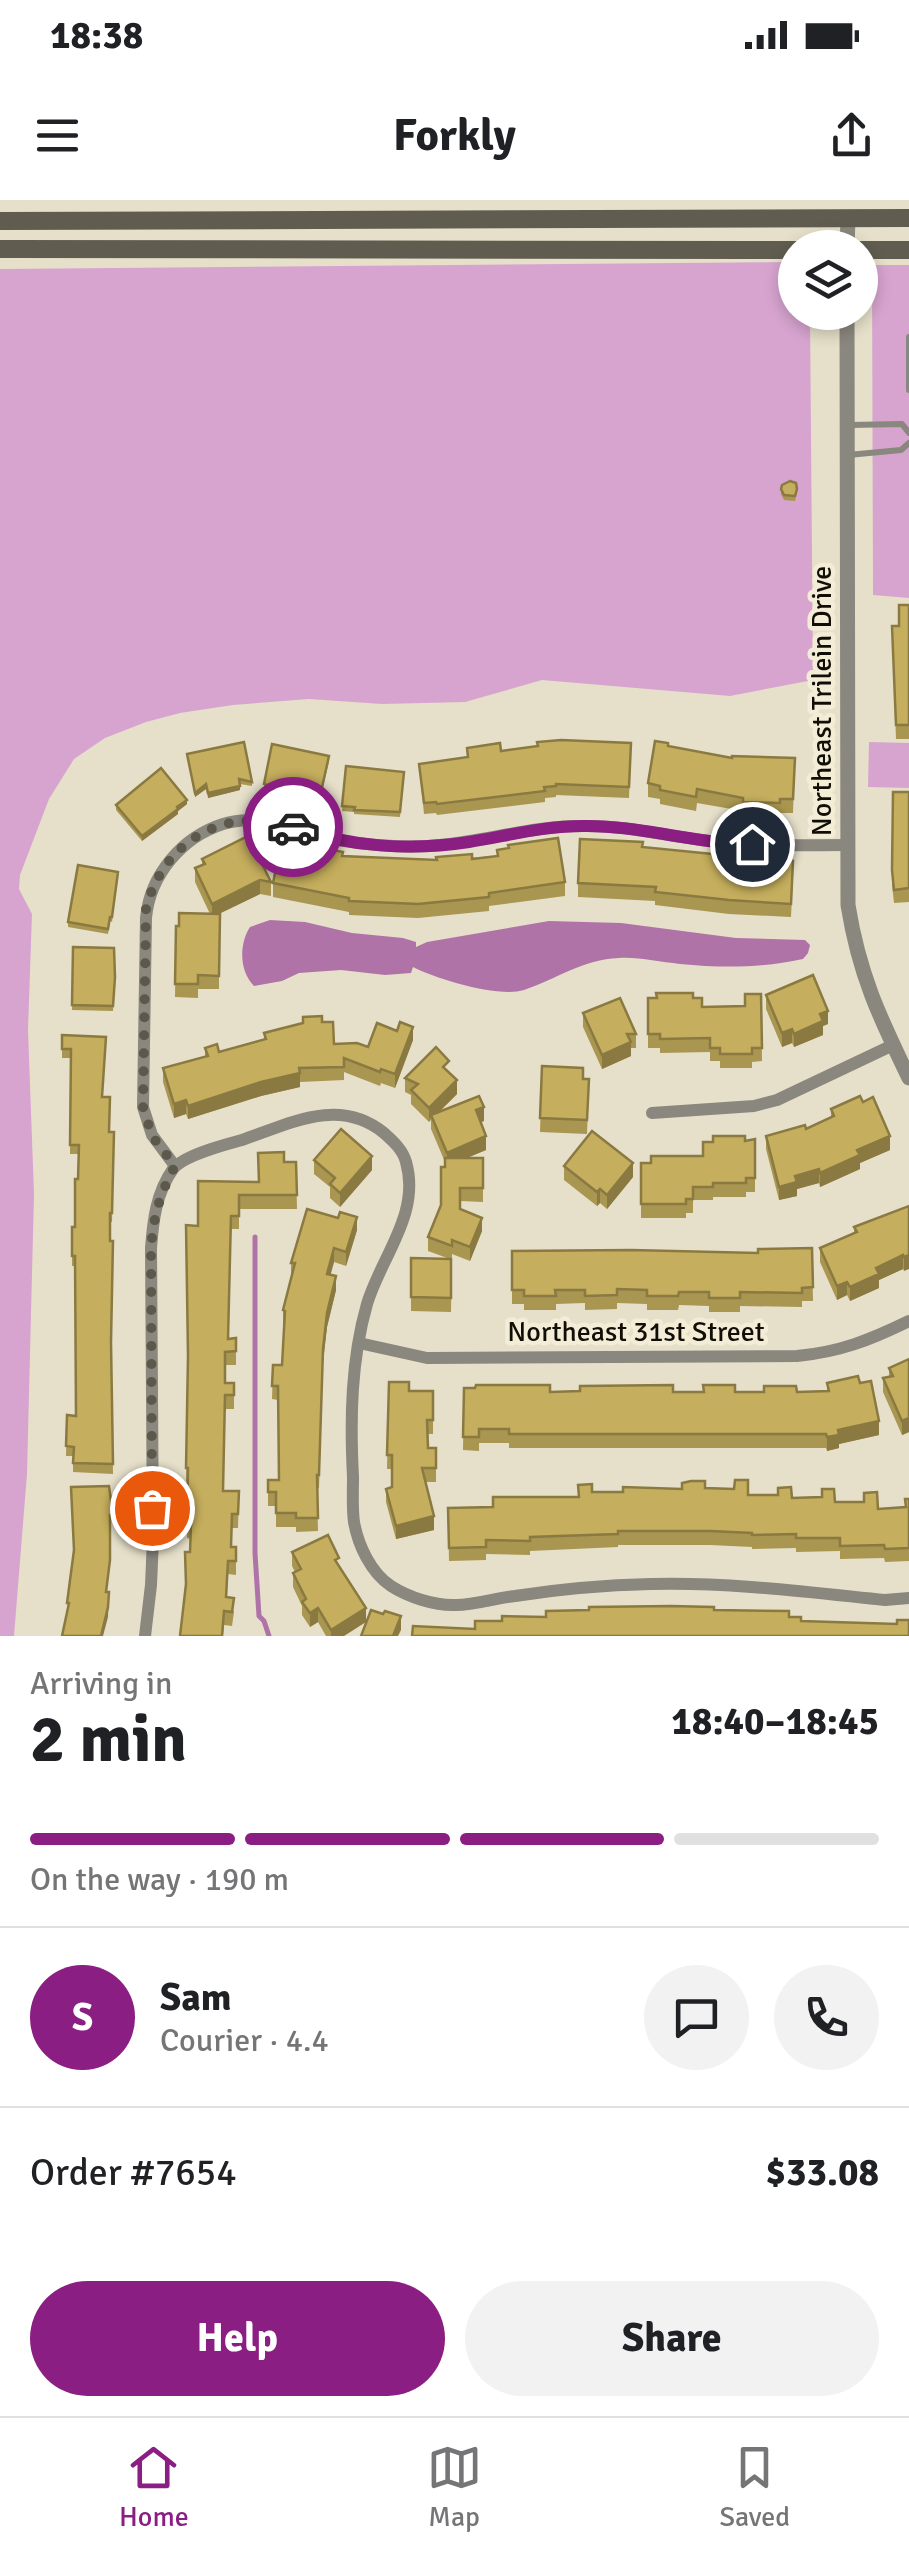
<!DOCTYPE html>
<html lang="en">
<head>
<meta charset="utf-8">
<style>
  :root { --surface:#fff; --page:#f2f2f2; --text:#202124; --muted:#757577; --line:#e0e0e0; --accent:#8b1e82 }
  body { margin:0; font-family:Signika,sans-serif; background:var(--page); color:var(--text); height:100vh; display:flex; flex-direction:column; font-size:38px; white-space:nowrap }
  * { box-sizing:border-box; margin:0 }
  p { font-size:32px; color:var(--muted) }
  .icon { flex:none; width:55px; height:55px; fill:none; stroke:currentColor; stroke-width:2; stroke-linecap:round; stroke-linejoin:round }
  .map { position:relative; height:1436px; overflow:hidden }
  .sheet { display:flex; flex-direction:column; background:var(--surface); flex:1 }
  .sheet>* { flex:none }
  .controls { position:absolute; left:778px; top:30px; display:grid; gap:20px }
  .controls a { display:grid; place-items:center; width:100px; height:100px; border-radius:50%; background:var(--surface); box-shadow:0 5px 15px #0003; font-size:50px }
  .pin { position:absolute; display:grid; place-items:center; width:85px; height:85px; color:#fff; margin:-42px; border:5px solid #fff; border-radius:50%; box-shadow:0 2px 10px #0007 }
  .courier { position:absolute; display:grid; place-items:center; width:100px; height:100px; margin:-50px; border:8px solid #8b1e82; border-radius:50%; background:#fff; color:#222; box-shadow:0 2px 12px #0007 }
  .headline em { font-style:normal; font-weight:700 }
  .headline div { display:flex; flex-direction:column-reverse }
  .headline { display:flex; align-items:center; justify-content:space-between; height:170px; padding:0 30px }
  h1 { font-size:65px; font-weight:700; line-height:75px }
  .bar { display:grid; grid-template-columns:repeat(4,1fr); gap:15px 10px; align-content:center; height:120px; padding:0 30px }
  .bar i { height:12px; border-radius:8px; background:var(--line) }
  .bar .on { background:var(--accent) }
  .bar p { grid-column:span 4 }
  .line { display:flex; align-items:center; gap:25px; padding:0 30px; border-top:2px solid var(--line) }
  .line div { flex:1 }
  .round { display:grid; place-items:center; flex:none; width:105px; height:105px; border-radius:52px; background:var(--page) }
  .action { display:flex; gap:20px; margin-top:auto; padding:20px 30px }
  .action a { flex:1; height:115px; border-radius:60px; background:var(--accent); color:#fff; font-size:40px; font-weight:700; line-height:115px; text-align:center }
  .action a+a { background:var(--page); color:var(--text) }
  .status { display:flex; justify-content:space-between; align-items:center; height:70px; padding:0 50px; background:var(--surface); direction:ltr }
  .status svg { height:28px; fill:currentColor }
  header { display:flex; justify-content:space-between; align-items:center; height:130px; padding:0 30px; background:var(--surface); font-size:45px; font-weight:700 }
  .tab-bar { display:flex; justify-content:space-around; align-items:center; height:140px; border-top:2px solid var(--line); background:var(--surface); font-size:28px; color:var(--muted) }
  .tab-bar a { display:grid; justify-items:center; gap:5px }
  .tab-bar .on { color:var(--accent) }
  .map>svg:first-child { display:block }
  .green { fill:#d7a4cf }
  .water { fill:#b073a8 }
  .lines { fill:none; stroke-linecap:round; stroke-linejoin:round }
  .stream { stroke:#b073a8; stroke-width:5 }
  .service { stroke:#89877e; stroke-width:6 }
  .minor { stroke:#89877e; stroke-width:12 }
  .tertiary { stroke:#89877e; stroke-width:15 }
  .secondary { stroke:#605d50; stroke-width:18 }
  .wall { fill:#a99650 }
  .shaded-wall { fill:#8a7a41 }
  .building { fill:#c5ae5d; stroke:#8a7a41; stroke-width:2.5 }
  .done { stroke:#5c584b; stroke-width:10; stroke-dasharray:0 18 }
  .route { stroke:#8b1e82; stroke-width:12 }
  .labels { text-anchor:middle; stroke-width:9; stroke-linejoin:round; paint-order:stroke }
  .street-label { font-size:28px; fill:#110e07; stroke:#f3edd7 }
</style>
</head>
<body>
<div class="status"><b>18:38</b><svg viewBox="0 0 49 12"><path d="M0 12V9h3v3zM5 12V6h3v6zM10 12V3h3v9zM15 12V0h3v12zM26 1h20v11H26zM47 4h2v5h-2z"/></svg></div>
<header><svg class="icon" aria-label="menu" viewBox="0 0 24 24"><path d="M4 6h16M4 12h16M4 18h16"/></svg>Forkly<svg class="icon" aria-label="share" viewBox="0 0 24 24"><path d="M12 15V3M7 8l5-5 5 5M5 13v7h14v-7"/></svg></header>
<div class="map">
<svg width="909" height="1436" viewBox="0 0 909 1436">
  <rect width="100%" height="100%" fill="#e6e0ca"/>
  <g class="green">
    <polygon points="795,62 795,112 810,113 813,480 730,496 542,480 465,502 382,504 309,499 233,505 180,513 146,522 105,538 74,559 49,599 20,675 19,689 32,714 28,830 34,994 27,1274 14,1436 0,1436 0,69"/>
    <polygon points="872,65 909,65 909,398 873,395"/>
    <polygon points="869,542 909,543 909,588 868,587"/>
  </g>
  <path class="water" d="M270 720 305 722 352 733 403 738 416 742V747L427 742 549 721 621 723 736 738 805 740 810 745 808 753 803 759C762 768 722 768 680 764 659 762 640 757 619 758 583 759 557 779 524 790 499 798 436 779 413 767L411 773 385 775 341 770 299 773 282 781 254 786C239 771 239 744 250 727Z"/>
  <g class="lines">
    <polyline class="stream" points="255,1037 255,1353 259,1416 264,1421 269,1436"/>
    <g class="service">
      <polyline points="909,137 909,190"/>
      <polyline points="850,225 902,224 909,233"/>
      <polyline points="848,255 901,250 909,243"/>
    </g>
    <g class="minor">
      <polyline points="652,913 754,906 777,900 893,845"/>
      <path d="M175 966 152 935 143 907 146 718C150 675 182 637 223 624 258 613 286 628 319 636 343 642 369 645 394 646 458 651 518 626 582 626 623 625 661 635 702 640 749 647 798 645 846 645"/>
      <path d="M359 1143 427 1158 797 1156C840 1152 870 1140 909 1121"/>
      <path d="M145 1436 151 1385 153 1339 151 1048C153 1021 156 993 173 969 184 955 224 945 242 940 289 924 339 896 384 933 393 941 403 950 406 962 421 1014 381 1057 367 1104 351 1160 350 1219 353 1277 353 1291 352 1308 354 1322 358 1345 371 1373 391 1386 408 1397 435 1406 456 1405 475 1405 496 1398 515 1396 560 1389 606 1385 651 1384 730 1382 807 1392 885 1400L909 1398"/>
    </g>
    <g class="tertiary">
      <polyline points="847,48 848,18"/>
      <path d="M847 112 848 705C859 774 879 816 909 878"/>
    </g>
    <g class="secondary">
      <polyline points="0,21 909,18"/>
      <polyline points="0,49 795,50"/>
      <polyline points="860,50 909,50"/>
    </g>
  </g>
  <g class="wall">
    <polygon points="781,289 797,293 795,301 784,300 781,294"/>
    <polygon points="909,405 909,539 896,539 892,426 899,426"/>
    <polygon points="631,543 629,598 556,595 556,597 545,598 545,602 437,615 436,613 424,614 419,564 467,557 467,548 501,551"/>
    <polygon points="668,546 732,558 795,558 793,613 780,613 780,617 743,616 743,611 697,603 696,611 660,604 660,599 648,597 648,583"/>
    <polygon points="187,554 252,582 252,586 240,584 240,590 208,598 206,589 195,597"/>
    <polygon points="329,561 320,601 291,597 264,589 264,584"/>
    <polygon points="346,566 404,572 400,617 354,614 354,612 342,611"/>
    <polygon points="893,592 909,592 909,702 894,703 892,684"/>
    <polygon points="187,604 178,611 178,614 142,641 116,610 116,605"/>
    <polygon points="642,647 722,657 793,675 791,717 729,714 655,705 655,701 578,697 578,683"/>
    <polygon points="497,650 565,682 565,696 489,706 489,711 418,718 349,715 349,712 273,697 273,683 343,656 437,660 497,656"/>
    <polygon points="202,659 271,682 271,696 260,694 219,714 219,789 198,789 198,798 175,797 176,726 210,714 195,682 195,668 202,665"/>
    <polygon points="118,672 112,722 110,721 108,734 68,727 68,722"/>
    <polygon points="73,747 115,782 113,811 72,810"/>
    <polygon points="761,794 762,861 752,862 752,868 720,868 720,861 710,861 710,852 660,853 660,848 648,848 648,798 693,798 702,807 745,806"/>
    <polygon points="766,795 828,824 823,826 823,835 794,847 792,843 782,847 766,809"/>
    <polygon points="583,813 636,834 636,848 631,848 631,856 602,869 583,827"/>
    <polygon points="322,822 334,844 368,847 413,840 395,888 381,883 380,886 344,872 344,880 300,882 300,887 261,896 188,919 186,914 174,918 163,882 163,868 205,856 205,848 219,852 264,839 264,833"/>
    <polygon points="62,835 103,897 109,932 114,932 112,1022 110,1022 113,1274 73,1272 73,1256 66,1256 67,1215 76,1216 75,1066 72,1066 72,1027 75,1027 79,954 70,954 71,858 62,858"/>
    <polygon points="542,866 583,879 589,879 587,934 540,932"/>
    <polygon points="449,872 457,894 439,912 484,921 481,922 486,950 467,958 483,958 483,1002 460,1001 460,1009 482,1031 470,1061 452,1054 451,1112 411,1111 411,1058 450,1059 428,1051 428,1037 441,1005 445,962 431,929 431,920 429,922 411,904 411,895 405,892 405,878"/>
    <polygon points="831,909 890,950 860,963 860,969 820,987 819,983 797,989 797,996 779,1000 766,949 766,936 806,929 831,918"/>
    <polygon points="755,939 755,992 746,992 746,997 713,997 713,1000 693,1000 693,1013 686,1013 686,1018 641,1018 641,963 703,956"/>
    <polygon points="314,960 372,970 340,1007 330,998 330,987 314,974"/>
    <polygon points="284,962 296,962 297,1009 239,1009 239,1029 231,1029 228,1139 236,1138 236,1165 225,1165 225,1183 234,1183 234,1209 225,1209 223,1291 239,1291 238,1328 232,1328 231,1347 236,1347 236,1375 228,1374 227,1397 234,1412 232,1426 224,1425 223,1436 180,1436 190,1352 191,1339 187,1338 188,1281 186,1281 188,1162 198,1026"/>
    <polygon points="564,966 633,977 607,1009 600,1003 597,1006 564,980"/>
    <polygon points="909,1006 904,1071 903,1069 879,1080 879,1088 850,1101 847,1095 837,1100 820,1062 820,1048 854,1033 854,1027"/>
    <polygon points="357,1030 346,1066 334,1062 330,1075 336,1090 327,1127 323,1162 319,1288 317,1288 318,1331 296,1332 296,1327 276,1327 276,1306 268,1306 268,1280 279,1280 278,1200 272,1199 273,1165 282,1165 285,1124 283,1124 283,1110 291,1076 291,1063"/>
    <polygon points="812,1048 813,1101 802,1101 802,1107 740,1106 740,1112 709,1112 709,1106 679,1105 678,1110 647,1110 647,1104 617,1103 617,1109 585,1110 585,1103 556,1104 556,1110 524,1110 524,1104 512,1104 512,1051 758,1053"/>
    <polygon points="909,1159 909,1232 902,1235 883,1192 883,1178 889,1177 889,1168"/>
    <polygon points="389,1182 409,1191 433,1191 433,1234 427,1234 428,1248 436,1248 436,1282 425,1282 434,1330 396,1339 386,1302 386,1289 392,1287 392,1269 387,1269"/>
    <polygon points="827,1183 860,1183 879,1235 839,1244 839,1248 827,1251 826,1248 509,1248 509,1243 479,1243 479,1251 463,1250 464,1188 550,1192 797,1192 827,1191"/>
    <polygon points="705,1288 748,1295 835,1302 878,1309 906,1307 909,1299 909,1361 885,1362 884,1358 840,1359 840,1351 796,1352 796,1348 752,1349 752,1347 710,1345 618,1345 618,1347 530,1351 530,1355 486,1354 486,1360 449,1361 448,1308 493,1307 579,1297 592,1292"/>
    <polygon points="292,1352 339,1366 344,1436 326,1436 318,1422 310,1427 302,1415 302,1406 293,1387 293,1373 295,1372 292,1366"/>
  </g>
  <g class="shaded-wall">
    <polygon points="206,584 206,589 195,597 195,593"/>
    <polygon points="240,586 240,590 208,598 208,593"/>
    <polygon points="187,600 187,604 178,611 178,614 142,641 142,636"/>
    <polygon points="260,680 260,694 212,717 212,704"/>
    <polygon points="828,811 828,824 823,826 823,835 794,847 794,834 820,814"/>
    <polygon points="413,827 413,840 395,888 395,874"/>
    <polygon points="792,829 792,843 782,847 782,833"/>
    <polygon points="631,842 631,856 602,869 602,855"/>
    <polygon points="300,873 300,887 261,896 188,919 188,906 261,882"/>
    <polygon points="457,880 457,894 432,919 431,915 429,922 429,908"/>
    <polygon points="186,900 186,914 174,918 174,904"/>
    <polygon points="484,907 484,921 476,924 476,910"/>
    <polygon points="486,936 486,950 447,966 447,953"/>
    <polygon points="890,936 890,950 860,963 860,969 820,987 820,973 857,950"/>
    <polygon points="372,956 372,970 340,1007 340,993"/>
    <polygon points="633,963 633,977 607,1009 607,995"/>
    <polygon points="819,969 819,983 797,989 797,996 779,1000 779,987 795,976"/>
    <polygon points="600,989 600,1003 597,1006 597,992"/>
    <polygon points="357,1017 357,1030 346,1066 346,1052"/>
    <polygon points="482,1018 482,1031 470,1061 470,1047"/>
    <polygon points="334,1048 334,1062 327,1088 327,1074"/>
    <polygon points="903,1055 903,1069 879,1080 879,1088 850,1101 850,1087 876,1068"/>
    <polygon points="909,1055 909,1069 904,1071 904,1057"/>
    <polygon points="336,1076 336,1090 327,1127 323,1162 319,1288 323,1149 327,1113"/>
    <polygon points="847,1082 847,1095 837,1100 837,1086"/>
    <polygon points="909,1218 909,1232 902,1235 902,1221"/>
    <polygon points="879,1221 879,1235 839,1244 839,1248 827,1251 827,1237 838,1230"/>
    <polygon points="434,1316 434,1330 396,1339 396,1326"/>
    <polygon points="109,1392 108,1417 103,1436 101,1436"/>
    <polygon points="318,1408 318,1422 310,1427 310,1413"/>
    <polygon points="366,1408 366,1422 344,1436 331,1436 331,1430"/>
    <polygon points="401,1416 401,1430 398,1436 393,1436"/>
  </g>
  <g class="building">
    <polygon points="790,281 796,283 797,289 795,296 784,295 781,289 782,285"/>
    <polygon points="899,405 909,405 909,525 896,525 892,426 899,426"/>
    <polygon points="561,540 631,543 629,587 556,584 556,586 544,587 545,591 437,604 436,602 424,603 419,564 468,557 467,548 500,543 501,551 538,546 537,542"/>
    <polygon points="655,541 668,543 668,546 732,558 732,556 795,558 793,599 780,599 780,603 743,602 743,598 697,589 696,597 660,590 660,586 648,583"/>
    <polygon points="244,542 252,582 239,579 240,586 208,593 206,584 195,593 187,554"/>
    <polygon points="272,544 329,556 320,596 291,592 264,584"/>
    <polygon points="346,566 404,572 400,612 354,610 355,607 342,606"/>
    <polygon points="161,568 187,600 177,607 178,609 142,636 116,605"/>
    <polygon points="893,592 909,592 909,688 894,690 892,670"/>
    <polygon points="248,636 271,682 260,680 212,704 195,668 205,664 202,659"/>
    <polygon points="558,638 565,682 489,693 489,697 418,704 349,701 349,698 273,683 282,640 343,652 342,656 437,660 436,657 472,654 472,659 498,656 497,650 509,648 508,645"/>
    <polygon points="580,639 643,642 642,647 722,655 722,657 793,661 791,704 729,700 655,692 656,687 578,683"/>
    <polygon points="78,665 118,672 112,717 110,717 108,729 68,722"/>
    <polygon points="179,713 220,714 219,776 198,775 198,784 175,784 176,726 179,726"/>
    <polygon points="73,747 114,748 115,777 113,806 72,805"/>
    <polygon points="813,775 828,811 820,814 823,821 794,834 792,829 782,833 766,795"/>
    <polygon points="656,793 693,793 693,798 702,798 702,807 745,806 745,794 761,794 762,848 752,848 752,854 720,854 720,848 710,848 710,838 660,839 660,834 648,834 648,798 657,798"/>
    <polygon points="620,798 636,834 627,834 631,842 602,855 583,813"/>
    <polygon points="322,816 322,822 333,822 334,844 357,843 368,847 377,823 397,831 400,822 413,827 395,874 381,869 380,872 344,858 344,867 299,868 300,873 261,882 188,906 186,900 174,904 163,868 208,856 205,848 217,844 219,852 266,839 264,833 303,823 303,817"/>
    <polygon points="62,835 106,837 102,897 110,897 109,932 114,932 112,1013 110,1013 110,1041 113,1041 111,1142 113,1264 73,1263 74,1247 66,1246 67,1215 76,1216 75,1056 72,1056 72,1027 75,1027 75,979 78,979 79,945 70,945 71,849 62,849"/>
    <polygon points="436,847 449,861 443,867 457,880 429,908 411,890 418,884 405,878"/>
    <polygon points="542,866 583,868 583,879 589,879 587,920 540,918"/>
    <polygon points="479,896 484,907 476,910 486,936 447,953 431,915"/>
    <polygon points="860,896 863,902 873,897 890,936 857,950 860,955 820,973 819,969 795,976 797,982 779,987 766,936 805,925 806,929 834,916 831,909"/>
    <polygon points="341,929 372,956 340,993 330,984 335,978 314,960"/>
    <polygon points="592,931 633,963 607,995 600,989 597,992 564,966"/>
    <polygon points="713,936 745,936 745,941 755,939 755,978 746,978 746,983 713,983 713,987 693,987 693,999 686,999 686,1004 641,1004 641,963 651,963 651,956 703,956 703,942 713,942"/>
    <polygon points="284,952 284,962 296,962 297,995 239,995 239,1016 231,1016 228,1139 236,1138 236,1151 225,1152 225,1183 234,1183 234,1195 225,1195 223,1291 239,1291 238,1314 232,1314 231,1347 236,1347 236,1361 228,1361 226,1397 234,1398 232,1412 224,1411 222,1436 180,1436 186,1384 185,1352 190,1352 191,1325 187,1325 188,1268 186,1268 188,1156 186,1025 198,1026 198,981 259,982 258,953"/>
    <polygon points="445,958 483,958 483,988 460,988 460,1009 482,1018 470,1047 452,1040 452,1046 428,1037 441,1005 441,967 445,967"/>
    <polygon points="909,1006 909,1055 904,1057 903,1055 876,1068 879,1074 850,1087 847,1082 837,1086 820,1048 857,1032 854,1027"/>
    <polygon points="307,1009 338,1018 340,1012 357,1017 346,1052 334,1048 327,1074 336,1076 327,1113 323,1149 319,1275 317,1275 318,1318 296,1318 296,1313 276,1313 276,1292 268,1292 268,1280 279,1280 278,1186 272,1186 273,1165 282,1165 285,1111 283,1110 295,1063 291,1063"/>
    <polygon points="812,1048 813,1087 802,1088 802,1093 740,1092 740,1098 709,1098 709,1092 679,1092 678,1096 647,1096 647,1090 617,1089 617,1095 585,1096 585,1090 555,1090 556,1096 524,1096 524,1090 512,1090 512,1051 631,1050 758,1053 758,1049"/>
    <polygon points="411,1058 451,1059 451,1098 411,1097"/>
    <polygon points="909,1159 909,1218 902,1221 883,1178 893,1176 889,1168"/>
    <polygon points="858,1176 860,1183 871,1181 879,1221 838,1230 839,1235 827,1237 826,1234 509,1234 509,1229 479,1229 479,1237 463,1237 464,1188 475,1188 476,1185 550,1185 550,1192 580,1191 580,1186 673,1185 673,1192 704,1192 703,1185 735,1185 735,1192 764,1192 764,1186 796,1186 797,1192 829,1191 827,1183"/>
    <polygon points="389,1182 409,1182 409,1191 433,1191 433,1220 427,1220 428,1248 436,1248 436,1268 422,1268 434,1316 396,1326 386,1289 392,1287 392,1255 387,1255"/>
    <polygon points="735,1280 748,1280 748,1295 778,1295 778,1288 791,1287 792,1298 822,1297 822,1289 834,1289 835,1302 864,1302 864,1293 877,1292 878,1309 906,1307 905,1299 909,1299 909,1348 885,1349 884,1345 840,1346 840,1338 796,1338 796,1334 752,1335 752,1333 710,1331 618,1331 618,1334 530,1337 530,1341 486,1340 486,1347 449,1348 448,1308 493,1307 493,1297 579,1297 578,1285 592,1284 592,1292 623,1292 623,1287 682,1289 682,1283 691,1281 705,1281 705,1288 734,1289"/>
    <polygon points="109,1286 113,1315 110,1315 110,1360 106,1392 109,1392 108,1407 101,1436 62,1436 69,1403 67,1403 74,1350 71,1287"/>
    <polygon points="328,1335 339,1358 335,1360 366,1408 331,1430 318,1408 310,1413 302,1402 306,1399 293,1373 301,1369 292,1352"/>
    <polygon points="671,1406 714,1407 714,1410 789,1411 789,1417 801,1417 801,1421 897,1424 897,1420 909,1420 909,1436 412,1436 413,1426 475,1429 475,1421 502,1421 502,1416 546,1417 546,1411 589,1410 589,1407"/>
    <polygon points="371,1410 383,1414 385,1411 401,1416 393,1436 361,1436"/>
  </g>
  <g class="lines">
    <path class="done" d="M152 1308 151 1048C154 1015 159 996 175 966L152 936 143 907 146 709C163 640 227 605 293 627"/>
    <path class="route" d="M293 627C349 647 411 651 469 642 507 636 544 626 583 626 640 625 695 644 752 644"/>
  </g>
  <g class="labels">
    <g class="street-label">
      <text transform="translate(821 501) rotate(-90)" y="10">Northeast Trilein Drive</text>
      <text x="636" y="1141">Northeast 31st Street</text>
    </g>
  </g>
</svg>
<div class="controls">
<a><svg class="icon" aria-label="layers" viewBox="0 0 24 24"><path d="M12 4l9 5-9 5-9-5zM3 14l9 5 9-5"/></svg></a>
</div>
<div class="pin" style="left:152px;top:1308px;background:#ea580c"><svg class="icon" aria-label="bag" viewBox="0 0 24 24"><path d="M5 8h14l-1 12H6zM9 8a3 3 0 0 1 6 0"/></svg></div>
<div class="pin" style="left:752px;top:644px;background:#1f2937"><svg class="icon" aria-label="home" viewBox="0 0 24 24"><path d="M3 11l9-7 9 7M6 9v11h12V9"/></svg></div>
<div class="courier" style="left:293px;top:627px"><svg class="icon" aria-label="car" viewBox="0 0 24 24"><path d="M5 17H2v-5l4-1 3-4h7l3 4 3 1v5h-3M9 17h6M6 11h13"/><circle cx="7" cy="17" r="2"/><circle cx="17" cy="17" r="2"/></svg></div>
</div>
<section class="sheet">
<div class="headline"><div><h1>2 min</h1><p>Arriving in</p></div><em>18:40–18:45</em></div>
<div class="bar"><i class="on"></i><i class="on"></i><i class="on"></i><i></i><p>On the way · 190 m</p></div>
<div class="line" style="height:180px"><b class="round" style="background:var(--accent);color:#fff">S</b><div><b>Sam</b><p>Courier · 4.4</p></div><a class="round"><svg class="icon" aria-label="chat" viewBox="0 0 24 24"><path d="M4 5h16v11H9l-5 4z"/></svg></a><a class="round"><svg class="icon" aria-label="phone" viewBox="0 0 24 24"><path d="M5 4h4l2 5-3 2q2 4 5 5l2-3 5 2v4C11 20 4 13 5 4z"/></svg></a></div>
<div class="line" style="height:130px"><div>Order #7654</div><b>$33.08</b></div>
<div class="action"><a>Help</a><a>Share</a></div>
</section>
<nav class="tab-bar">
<a class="on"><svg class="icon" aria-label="home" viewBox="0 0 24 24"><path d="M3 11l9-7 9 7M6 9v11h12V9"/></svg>Home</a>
<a><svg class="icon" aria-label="map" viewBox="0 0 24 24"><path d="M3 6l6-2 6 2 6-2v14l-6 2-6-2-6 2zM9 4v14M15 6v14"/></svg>Map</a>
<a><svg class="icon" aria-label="saved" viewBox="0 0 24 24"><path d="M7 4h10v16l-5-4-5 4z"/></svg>Saved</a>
</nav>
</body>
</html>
